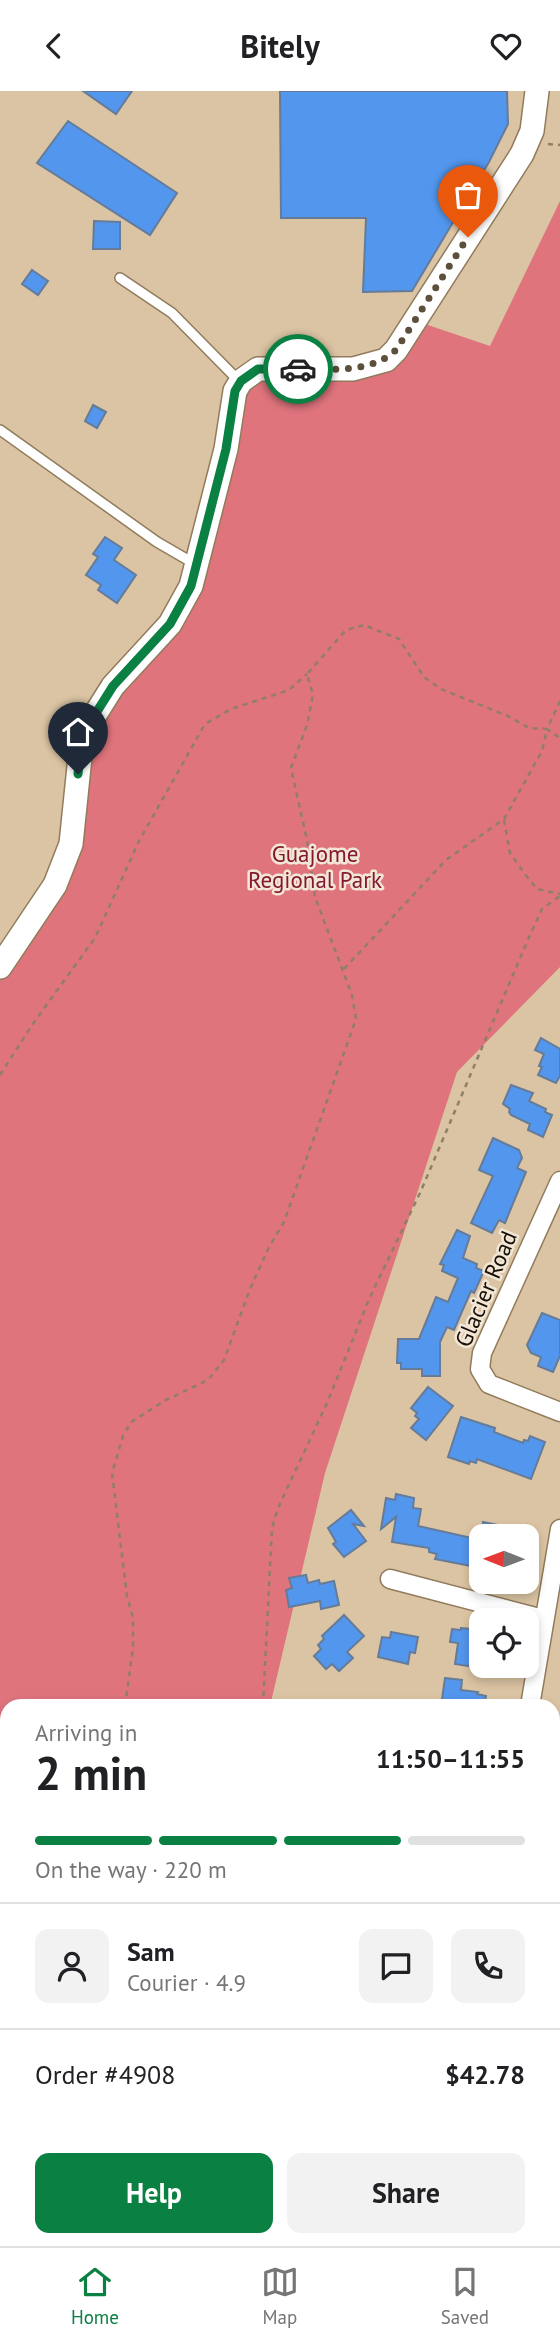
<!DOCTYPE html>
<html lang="en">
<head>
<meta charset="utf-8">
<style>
  :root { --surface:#fff; --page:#f2f2f2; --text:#202124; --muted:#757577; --line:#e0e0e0; --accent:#0b8043 }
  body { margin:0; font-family:"PT Sans",sans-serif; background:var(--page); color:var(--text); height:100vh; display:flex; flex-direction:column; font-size:26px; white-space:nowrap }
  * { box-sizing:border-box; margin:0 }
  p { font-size:23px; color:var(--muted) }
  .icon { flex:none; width:38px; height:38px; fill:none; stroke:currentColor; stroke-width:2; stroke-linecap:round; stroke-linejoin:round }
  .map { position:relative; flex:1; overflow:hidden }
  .details { position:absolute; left:0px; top:1608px; width:560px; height:548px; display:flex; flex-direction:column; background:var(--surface); border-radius:21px 21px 0 0; box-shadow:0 4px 10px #0003 }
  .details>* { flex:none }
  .needle { width:46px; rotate:271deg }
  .tools { position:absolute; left:469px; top:1433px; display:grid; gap:14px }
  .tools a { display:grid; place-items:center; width:70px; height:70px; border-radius:14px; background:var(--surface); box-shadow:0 4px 10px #0003; font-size:35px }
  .pin { position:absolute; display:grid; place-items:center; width:60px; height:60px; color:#fff; margin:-72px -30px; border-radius:50% 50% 50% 0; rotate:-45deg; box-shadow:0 0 7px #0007 }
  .pin .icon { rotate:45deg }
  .courier { position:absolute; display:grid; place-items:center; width:70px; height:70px; margin:-35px; border:5px solid #0b8043; border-radius:50%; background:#fff; color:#222; box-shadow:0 2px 9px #0007 }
  .headline em { font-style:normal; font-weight:600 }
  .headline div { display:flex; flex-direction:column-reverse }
  .headline { display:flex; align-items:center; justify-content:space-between; height:119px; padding:0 35px }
  h1 { font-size:46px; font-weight:600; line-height:52px }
  .bar { display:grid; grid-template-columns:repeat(4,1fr); gap:10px 7px; align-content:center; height:84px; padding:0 35px }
  .bar i { height:9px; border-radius:5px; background:var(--line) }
  .bar .current { background:var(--accent) }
  .bar p { grid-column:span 4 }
  .line { display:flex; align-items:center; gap:18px; padding:0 35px; border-top:2px solid var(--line) }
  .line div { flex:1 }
  .round { display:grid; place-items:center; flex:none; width:74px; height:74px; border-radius:14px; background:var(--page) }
  .primary-button { display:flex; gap:14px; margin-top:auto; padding:14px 35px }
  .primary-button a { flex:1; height:80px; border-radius:14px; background:var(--accent); color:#fff; font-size:28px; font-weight:600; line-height:80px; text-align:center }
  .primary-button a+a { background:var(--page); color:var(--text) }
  header { display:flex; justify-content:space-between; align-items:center; height:91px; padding:0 35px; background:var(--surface); font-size:32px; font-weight:600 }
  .tabs { display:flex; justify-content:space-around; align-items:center; height:98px; border-top:2px solid var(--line); background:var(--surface); font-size:19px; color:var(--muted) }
  .tabs a { display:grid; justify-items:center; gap:4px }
  .tabs .current { color:var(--accent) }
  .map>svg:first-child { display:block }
  .green { fill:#df747d }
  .building { fill:#5396ed; stroke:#657b98; stroke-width:2 }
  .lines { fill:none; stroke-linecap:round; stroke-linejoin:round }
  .service-casing { stroke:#917b5c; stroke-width:12 }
  .minor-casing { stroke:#917b5c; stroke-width:21 }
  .tertiary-casing { stroke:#917b5c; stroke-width:26 }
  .path { stroke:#907f66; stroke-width:2.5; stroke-dasharray:5 5; stroke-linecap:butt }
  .service { stroke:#fff; stroke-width:9 }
  .minor { stroke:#fff; stroke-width:18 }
  .tertiary { stroke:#fff; stroke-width:23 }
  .done { stroke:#5c4f3c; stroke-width:7; stroke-dasharray:0 12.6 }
  .route { stroke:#0b8043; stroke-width:9 }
  .labels { text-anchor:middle; stroke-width:5; stroke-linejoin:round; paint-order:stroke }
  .park-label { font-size:23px; fill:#84182e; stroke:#f2e6d6 }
  .street-label { font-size:23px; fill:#181005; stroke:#f2e6d6 }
</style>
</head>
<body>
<header><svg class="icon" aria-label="back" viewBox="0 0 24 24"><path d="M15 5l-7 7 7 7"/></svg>Bitely<svg class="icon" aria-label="heart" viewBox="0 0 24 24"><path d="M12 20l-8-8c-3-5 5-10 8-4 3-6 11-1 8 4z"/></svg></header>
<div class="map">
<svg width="560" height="2155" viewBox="0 0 560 2155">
  <rect width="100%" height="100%" fill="#dbc4a3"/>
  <polygon class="green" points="560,110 560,876 457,981 325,1382 270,1615 7,1615 7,2149 272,2149 291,2155 0,2155 0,878 55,796 85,643 174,528 245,286 360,277 416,230 490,255"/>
  <g class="building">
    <polygon points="83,0 132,0 116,23"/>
    <polygon points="280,0 507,0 508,33 489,71 412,200 363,201 366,127 281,127"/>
    <polygon points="68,30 177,102 150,144 37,72"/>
    <polygon points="94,130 120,131 120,158 93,158"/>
    <polygon points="32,179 48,190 38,204 22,193"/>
    <polygon points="93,314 106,321 97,337 85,330"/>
    <polygon points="105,446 122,457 114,469 136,484 117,512 98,499 101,494 86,484 98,466 93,463"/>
    <polygon points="541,947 560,958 560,985 556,992 538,984 542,976 539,975 544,963 535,959"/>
    <polygon points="511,994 533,1002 529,1010 546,1018 545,1021 552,1024 543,1046 528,1039 530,1033 511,1024 509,1021 510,1018 503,1013"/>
    <polygon points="493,1047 519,1059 522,1067 517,1077 526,1081 505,1132 499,1129 492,1142 471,1132 493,1085 479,1079"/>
    <polygon points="457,1139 470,1145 463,1167 477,1173 476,1177 484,1180 474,1202 471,1200 454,1239 447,1236 440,1251 440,1285 422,1285 422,1278 401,1278 401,1272 397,1272 398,1248 419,1248 436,1206 448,1211 458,1187 442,1180 444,1174 440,1173"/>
    <polygon points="542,1222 560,1229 560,1265 553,1281 538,1275 541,1266 531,1262 527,1254"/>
    <polygon points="428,1296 453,1315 426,1349 411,1337 419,1328 415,1325 417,1322 411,1317"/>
    <polygon points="461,1326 495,1337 494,1341 523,1352 524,1349 528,1350 530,1345 545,1351 531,1388 477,1368 476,1372 470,1370 469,1373 448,1366"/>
    <polygon points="396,1403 414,1407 413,1417 421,1418 418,1435 481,1449 481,1477 435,1468 437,1463 429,1461 429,1457 392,1451 396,1426 381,1438 386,1407 395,1409"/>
    <polygon points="351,1419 364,1435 353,1433 366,1450 344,1466 333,1453 336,1451 328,1437"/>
    <polygon points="483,1431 503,1435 501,1446 481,1446"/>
    <polygon points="306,1484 308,1492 319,1489 320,1493 334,1490 339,1514 321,1518 320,1510 289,1516 286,1499 292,1497 289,1487"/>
    <polygon points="344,1524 364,1545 347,1561 353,1567 339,1580 332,1573 326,1578 314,1565 321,1558 318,1554 324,1548 322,1545"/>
    <polygon points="461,1537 481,1539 481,1577 455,1573 458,1552 450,1551 452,1538 461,1539"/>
    <polygon points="391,1541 418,1546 415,1562 410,1561 408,1573 378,1566 382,1546 390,1547"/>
    <polygon points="445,1587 462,1589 461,1599 478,1601 477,1603 486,1605 484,1615 441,1615"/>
  </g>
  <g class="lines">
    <defs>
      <g id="service">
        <polyline points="120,187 172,222 239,290"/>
        <polyline points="0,339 157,451 195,473"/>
      </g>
      <g id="minor">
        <polyline points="560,1090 482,1262 480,1278 489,1293 560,1321"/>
        <polyline points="390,1488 543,1528"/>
        <polyline points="530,1615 560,1438"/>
        <polyline points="553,2120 560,2122"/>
      </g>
      <polyline id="tertiary" points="0,876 55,794 71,753 80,666 91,630 113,595 170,533 191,495 226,358 235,300 241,290 258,278 353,278 386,269 396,259 522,63 532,40 537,0"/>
    </defs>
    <use href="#service" class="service-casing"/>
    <use href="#minor" class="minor-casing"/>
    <use href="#tertiary" class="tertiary-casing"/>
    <g class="path">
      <polyline points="548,53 560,54"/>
      <polyline points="560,610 547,638 560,647"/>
      <polyline points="504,729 510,762 524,782 537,798 560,803"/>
      <polyline points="0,984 32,934 95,847 139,750 205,633 231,618 289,599 307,583"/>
      <polyline points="125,1615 133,1557 133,1527 127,1505 112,1382 123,1345 131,1331 166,1309 208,1289 224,1269 250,1198 269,1156 284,1131 356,928 352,904 315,806 307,749 291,677 307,634 313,604 307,583 346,539 364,534 399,548 424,586 441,598 508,625 529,637 547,638 542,660 504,728 446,769 343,879"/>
      <polyline points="263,1615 272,1437 278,1417 327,1312 370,1206 420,1102 530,844 542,818 560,805"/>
      <polyline points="139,2149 141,2155"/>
      <polyline points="242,2155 243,2149"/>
    </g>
    <use href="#service" class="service"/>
    <use href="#minor" class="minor"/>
    <use href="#tertiary" class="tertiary"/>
  </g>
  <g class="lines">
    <path class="done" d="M298 278C331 278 370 283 396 259L468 146"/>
    <polyline class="route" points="78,683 80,666 91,630 113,595 170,533 191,495 226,358 235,300 241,290 258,278 298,278"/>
  </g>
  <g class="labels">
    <g class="park-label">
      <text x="315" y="771">Guajome<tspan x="315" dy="26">Regional Park</tspan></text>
    </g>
    <g class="street-label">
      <text transform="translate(486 1198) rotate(-67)" y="8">Glacier Road</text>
    </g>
  </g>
</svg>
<div class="tools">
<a><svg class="needle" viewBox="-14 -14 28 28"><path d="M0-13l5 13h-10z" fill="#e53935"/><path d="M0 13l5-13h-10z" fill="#757577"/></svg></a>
<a><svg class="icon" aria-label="locate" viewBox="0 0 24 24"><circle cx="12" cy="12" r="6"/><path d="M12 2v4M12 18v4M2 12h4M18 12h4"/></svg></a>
</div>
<div class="pin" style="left:468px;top:146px;background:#ea580c"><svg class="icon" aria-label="bag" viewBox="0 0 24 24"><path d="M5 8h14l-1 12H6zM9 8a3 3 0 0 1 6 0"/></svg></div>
<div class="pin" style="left:78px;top:683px;background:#1f2937"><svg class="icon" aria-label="home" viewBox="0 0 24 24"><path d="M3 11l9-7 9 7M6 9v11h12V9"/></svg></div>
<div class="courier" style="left:298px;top:278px"><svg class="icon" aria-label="car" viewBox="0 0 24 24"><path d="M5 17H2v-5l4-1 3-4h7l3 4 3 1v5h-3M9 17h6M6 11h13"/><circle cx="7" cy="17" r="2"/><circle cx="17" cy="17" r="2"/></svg></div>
<section class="details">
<div class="headline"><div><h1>2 min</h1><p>Arriving in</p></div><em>11:50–11:55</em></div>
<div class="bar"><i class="current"></i><i class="current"></i><i class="current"></i><i></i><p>On the way · 220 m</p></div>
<div class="line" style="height:126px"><a class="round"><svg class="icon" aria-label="person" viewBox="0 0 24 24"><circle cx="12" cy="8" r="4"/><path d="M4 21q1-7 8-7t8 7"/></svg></a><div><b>Sam</b><p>Courier · 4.9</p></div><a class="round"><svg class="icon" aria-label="chat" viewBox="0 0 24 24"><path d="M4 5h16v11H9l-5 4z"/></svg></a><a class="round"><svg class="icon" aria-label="phone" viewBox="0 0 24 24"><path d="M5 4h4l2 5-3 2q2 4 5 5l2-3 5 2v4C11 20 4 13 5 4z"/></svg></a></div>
<div class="line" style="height:91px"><div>Order #4908</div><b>$42.78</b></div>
<div class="primary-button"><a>Help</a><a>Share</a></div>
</section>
</div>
<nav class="tabs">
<a class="current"><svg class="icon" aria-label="home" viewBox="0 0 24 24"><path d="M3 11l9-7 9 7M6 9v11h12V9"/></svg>Home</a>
<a><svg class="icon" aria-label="map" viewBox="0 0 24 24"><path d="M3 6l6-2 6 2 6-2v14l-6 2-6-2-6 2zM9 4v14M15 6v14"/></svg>Map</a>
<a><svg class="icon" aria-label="saved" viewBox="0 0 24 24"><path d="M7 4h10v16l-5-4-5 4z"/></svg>Saved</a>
</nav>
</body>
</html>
